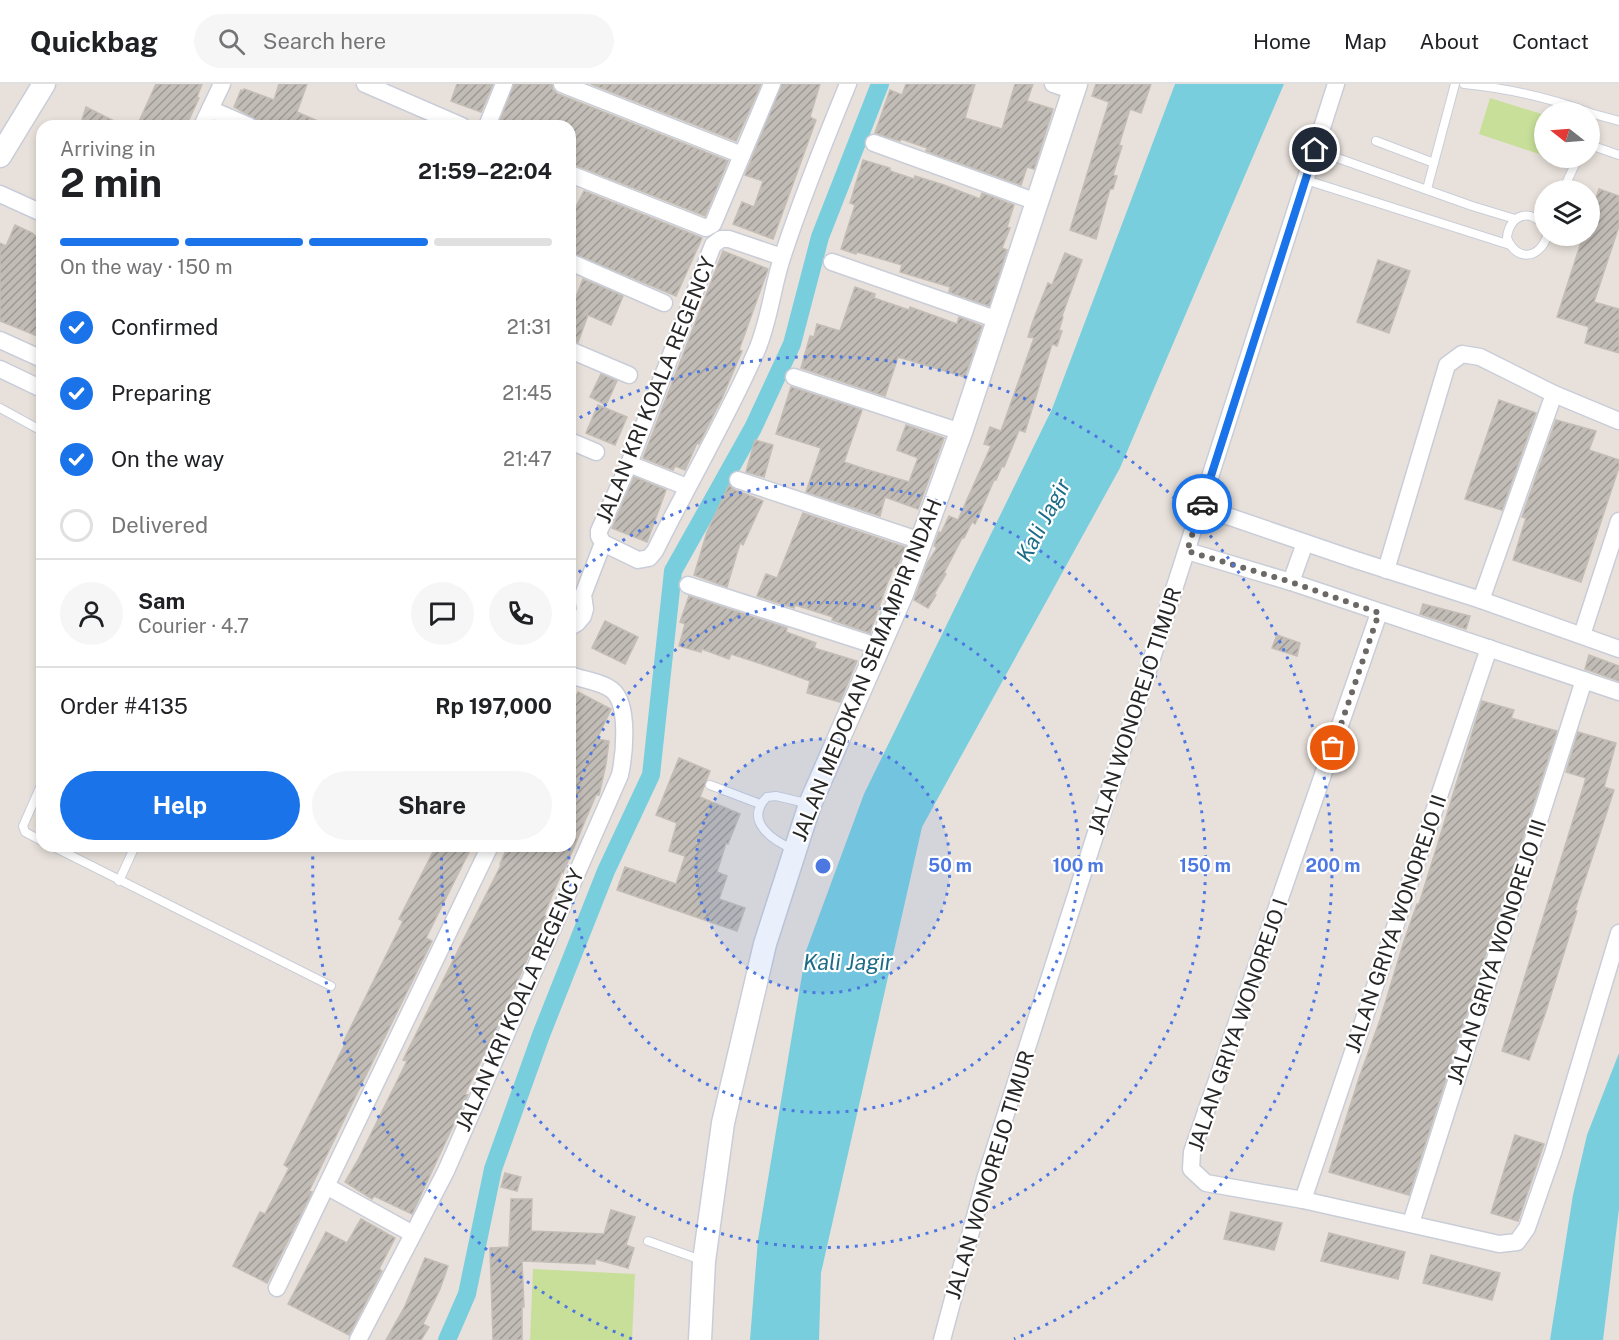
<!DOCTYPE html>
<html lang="en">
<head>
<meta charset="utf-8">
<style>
  :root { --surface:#fff; --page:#f6f6f6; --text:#202124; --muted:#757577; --line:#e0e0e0; --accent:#1a73e8 }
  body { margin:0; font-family:"Public Sans",sans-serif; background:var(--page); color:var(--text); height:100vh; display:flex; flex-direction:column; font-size:22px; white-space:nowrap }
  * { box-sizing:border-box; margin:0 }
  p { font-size:20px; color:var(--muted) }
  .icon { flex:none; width:33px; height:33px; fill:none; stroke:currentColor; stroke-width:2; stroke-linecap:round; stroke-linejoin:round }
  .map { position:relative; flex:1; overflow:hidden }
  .drawer { position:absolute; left:36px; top:36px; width:540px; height:732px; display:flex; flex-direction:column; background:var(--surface); border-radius:18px; box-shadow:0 3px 9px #0003 }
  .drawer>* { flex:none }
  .needle { width:39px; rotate:287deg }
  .tools { position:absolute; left:1534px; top:18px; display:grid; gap:12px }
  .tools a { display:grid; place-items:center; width:66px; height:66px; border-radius:50%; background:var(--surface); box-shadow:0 3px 9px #0003; font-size:30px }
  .pin { position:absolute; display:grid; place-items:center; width:51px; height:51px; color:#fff; margin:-26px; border:3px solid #fff; border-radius:50%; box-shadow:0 2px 6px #0007 }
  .courier { position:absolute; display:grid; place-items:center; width:60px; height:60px; margin:-30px; border:4px solid #1a73e8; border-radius:50%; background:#fff; color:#222; box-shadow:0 2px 8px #0007 }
  .overview em { font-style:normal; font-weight:700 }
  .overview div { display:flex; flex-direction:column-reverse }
  .overview { display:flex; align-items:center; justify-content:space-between; height:102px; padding:0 24px }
  h1 { font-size:39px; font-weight:700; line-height:45px }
  .bar { display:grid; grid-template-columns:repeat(4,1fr); gap:9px 6px; align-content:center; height:72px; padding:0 24px }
  .bar i { height:8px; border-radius:4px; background:var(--line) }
  .bar .on { background:var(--accent) }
  .bar p { grid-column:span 4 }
  .line { display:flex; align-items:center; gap:15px; padding:0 24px; border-top:2px solid var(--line) }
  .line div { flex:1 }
  .round { display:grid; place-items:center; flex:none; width:63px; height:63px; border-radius:32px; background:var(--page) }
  ol { padding:0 24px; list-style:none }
  li { display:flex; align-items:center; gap:18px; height:66px }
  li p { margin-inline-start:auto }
  li .icon { padding:6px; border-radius:50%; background:var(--accent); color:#fff; stroke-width:4 }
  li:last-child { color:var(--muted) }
  li i { width:33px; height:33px; border:3px solid var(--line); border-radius:50% }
  .primary-button { display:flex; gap:12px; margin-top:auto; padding:12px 24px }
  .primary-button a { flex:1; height:69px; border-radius:36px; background:var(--accent); color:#fff; font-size:24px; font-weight:700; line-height:69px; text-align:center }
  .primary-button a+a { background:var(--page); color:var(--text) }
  header { display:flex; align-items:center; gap:36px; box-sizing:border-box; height:84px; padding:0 30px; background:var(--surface); border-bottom:2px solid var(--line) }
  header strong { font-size:28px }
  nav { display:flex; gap:33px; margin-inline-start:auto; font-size:21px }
  .search { width:420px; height:54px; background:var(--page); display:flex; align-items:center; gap:15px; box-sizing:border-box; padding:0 21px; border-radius:33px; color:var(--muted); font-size:22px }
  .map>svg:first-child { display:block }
  .pitch { fill:#c8df9a }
  .water { fill:#79cede }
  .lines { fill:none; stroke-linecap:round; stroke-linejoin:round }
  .canal { stroke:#79cede; stroke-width:18 }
  .building { fill:url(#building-hatch); stroke:#c3bdb5; stroke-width:1.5 }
  .lane-casing { stroke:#c9cdd8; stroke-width:10 }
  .street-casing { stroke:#c9cdd8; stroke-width:19 }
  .secondary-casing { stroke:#c9cdd8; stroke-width:25 }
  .lane { stroke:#fff; stroke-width:8 }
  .street { stroke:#fff; stroke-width:16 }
  .secondary { stroke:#fff; stroke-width:22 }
  .done { stroke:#6b6866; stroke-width:6; stroke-dasharray:0 10.8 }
  .route { stroke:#1a73e8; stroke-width:8 }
  .ring { fill:none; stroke:#4d78e2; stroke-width:3; stroke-dasharray:3 6 }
  .labels { text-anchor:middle; stroke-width:4.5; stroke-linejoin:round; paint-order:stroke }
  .street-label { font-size:21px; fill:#272727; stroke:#fff }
  .water-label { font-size:22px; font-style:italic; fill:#1d6c86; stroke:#fff }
  .centre { fill:#4d78e2; stroke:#fff; stroke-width:3 }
  .ring-label { font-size:18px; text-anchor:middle; font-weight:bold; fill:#4d78e2; stroke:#fff; stroke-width:4.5; stroke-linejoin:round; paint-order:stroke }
</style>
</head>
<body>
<header>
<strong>Quickbag</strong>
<div class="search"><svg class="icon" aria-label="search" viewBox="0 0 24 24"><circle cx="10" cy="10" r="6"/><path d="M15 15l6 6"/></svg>Search here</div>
<nav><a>Home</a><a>Map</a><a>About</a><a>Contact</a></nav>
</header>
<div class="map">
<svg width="1619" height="1256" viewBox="0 0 1619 1256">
  <defs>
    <pattern id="building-hatch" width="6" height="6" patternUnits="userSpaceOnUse" patternTransform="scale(1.5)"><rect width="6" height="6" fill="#c1bcb6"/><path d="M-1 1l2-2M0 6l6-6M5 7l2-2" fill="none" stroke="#9d9994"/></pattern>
  </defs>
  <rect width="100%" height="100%" fill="#e8e1db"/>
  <g class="pitch">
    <polygon points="1490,14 1545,31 1545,72 1479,50"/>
    <polygon points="533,1185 635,1190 632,1256 530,1256"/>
  </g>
  <g class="water">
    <polygon points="1175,0 1284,0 1120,384 922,743 821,1189 819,1256 750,1256 758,1155 806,867 864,710 1052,325"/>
    <polygon points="1619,969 1619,1125 1603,1256 1550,1256 1573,1111 1587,1051"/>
  </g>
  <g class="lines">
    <polyline class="canal" points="447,1256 467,1210 493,1085 541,951 606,787 651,691 673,487 753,344 792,260 820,153 880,0"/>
  </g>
  <g class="building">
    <polygon points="156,0 202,0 197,13 199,14 186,42 137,42"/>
    <polygon points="279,0 307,0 297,28 329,42 274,42 257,36 234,23 241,6 243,7 244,5 274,16"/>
    <polygon points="457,0 493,0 481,28 451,17"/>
    <polygon points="514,0 552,0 553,6 558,10 728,77 705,132 570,79 570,42 498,42"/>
    <polygon points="591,0 761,0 736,57"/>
    <polygon points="782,0 820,0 810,33 816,36 773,155 733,140 742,118 754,123 763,97 745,91"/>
    <polygon points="906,0 975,0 965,34 1002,45 1015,0 1033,0 1027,17 1053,25 1034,85 1027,83 1021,101 926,67 927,64 901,55 900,57 875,49 890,6 902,11"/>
    <polygon points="1096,0 1151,0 1141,29 1130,25 1119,61 1122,62 1113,91 1117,92 1113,105 1110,105 1096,155 1070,146 1109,18 1092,12"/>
    <polygon points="86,23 124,42 80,42"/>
    <polygon points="863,76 890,84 890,87 914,95 915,92 944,101 980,115 982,109 1014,121 1007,143 1010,144 1002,164 1007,166 989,222 949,208 950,203 900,188 902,181 857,168 856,170 841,165 855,121 850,119"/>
    <polygon points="1599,105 1619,112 1619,142 1594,218 1619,225 1619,269 1585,259 1589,243 1557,233 1583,152 1590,152 1590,132"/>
    <polygon points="584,107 702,154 676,212 570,168 570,135"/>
    <polygon points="15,141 32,149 37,153 36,155 42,157 42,254 0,237 0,159 6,162"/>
    <polygon points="723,167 768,185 739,266 742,267 722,314 699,360 697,359 685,386 675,382 673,386 643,374"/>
    <polygon points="1065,169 1082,176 1062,232 1063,233 1059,246 1062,247 1057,262 1052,260 1025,348 1019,346 1004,383 1002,382 996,396 994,396 975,440 972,438 964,454 962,454 944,489 946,490 934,510 936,511 928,524 914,516 928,478 937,464 934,462 939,448 941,449 949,432 958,436 991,362 984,360 990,343 1001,347 1034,254 1028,253 1033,237 1048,199 1052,201"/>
    <polygon points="1378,176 1410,187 1389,249 1357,238"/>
    <polygon points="583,195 623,212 611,241 588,231 578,258 570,256 570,235 575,222 573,221"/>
    <polygon points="855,203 875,210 874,214 909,226 910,223 957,240 959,233 982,242 965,293 898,273 885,312 801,284 810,252 814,253 817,240 840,247"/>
    <polygon points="601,290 617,297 606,321 590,313"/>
    <polygon points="791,303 862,326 844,378 865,385 909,398 918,374 897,366 906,341 944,354 918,425 885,413 880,432 806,408 821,364 776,350"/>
    <polygon points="1499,316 1536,329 1502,426 1465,415"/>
    <polygon points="598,321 627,333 615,361 586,349"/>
    <polygon points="1556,336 1596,347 1589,366 1619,376 1619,383 1581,498 1513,476 1526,434 1522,433"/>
    <polygon points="755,356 773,361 764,393 746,388"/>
    <polygon points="634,393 666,406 647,458 612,444"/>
    <polygon points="729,401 735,406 763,417 743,461 740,459 727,503 694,491 707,448"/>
    <polygon points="803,429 905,463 897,484 894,483 887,500 870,549 832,536 833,533 795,521 794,524 757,512 766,490 777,494"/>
    <polygon points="689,512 787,544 786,548 816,559 814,564 857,577 840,618 807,609 810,597 774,584 731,570 729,575 702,565 701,568 679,562 685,540 680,538"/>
    <polygon points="1423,520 1470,532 1466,545 1420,530"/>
    <polygon points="605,537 638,553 625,580 592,564"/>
    <polygon points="1277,551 1300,559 1297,572 1272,564"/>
    <polygon points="1589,571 1619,582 1619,597 1585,585"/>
    <polygon points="578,608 611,625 597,655 609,657 606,680 599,711 596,711 563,789 562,788 544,831 546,832 496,946 465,1010 468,1011 460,1027 412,1130 374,1112 372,1115 345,1098 358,1076 407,977 403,976 501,781 500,780 508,762 570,762 570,625"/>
    <polygon points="1482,617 1514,626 1511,634 1557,647 1409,1111 1329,1088 1359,994 1380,936 1404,857 1417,820 1419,820"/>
    <polygon points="1578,648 1616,659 1604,703 1614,706 1575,826 1577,827 1546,927 1529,976 1502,967 1586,694 1566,688"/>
    <polygon points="679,674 710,687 700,713 740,730 728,760 726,759 717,788 727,792 719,815 745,824 737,847 617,806 625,783 676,800 685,772 669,767 677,739 656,731"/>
    <polygon points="436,762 472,762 426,854 432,857 309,1107 312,1108 267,1199 233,1182 260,1128 265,1130 289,1084 284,1081 345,960 343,959 403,837 399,835"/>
    <polygon points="1515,1051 1544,1060 1518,1137 1491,1129"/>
    <polygon points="505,1089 521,1093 517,1107 501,1103"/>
    <polygon points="511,1115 532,1115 531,1147 604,1150 611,1126 635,1133 626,1161 634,1164 628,1184 595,1175 595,1180 522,1177 524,1223 522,1223 522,1256 493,1256 490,1164 509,1163"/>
    <polygon points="1231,1128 1282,1139 1274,1166 1224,1155"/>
    <polygon points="361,1135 395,1154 379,1185 382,1187 349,1251 288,1220 326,1148 347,1159"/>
    <polygon points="1329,1149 1405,1168 1398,1195 1321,1177"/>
    <polygon points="1431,1171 1500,1189 1492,1216 1423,1199"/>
    <polygon points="425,1174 448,1182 440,1205 423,1240 429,1243 421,1256 386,1256 405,1222"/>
  </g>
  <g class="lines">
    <defs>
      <g id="lane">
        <path d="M1464 0C1506 4 1549 14 1588 28"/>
        <polyline points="1590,29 1619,37"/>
        <polyline points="1376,57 1434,79"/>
        <polyline points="1590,61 1619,71"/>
        <polyline points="1315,66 1472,122 1515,135"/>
        <polyline points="1306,96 1510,161"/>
        <polyline points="1427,105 1455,0"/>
        <polyline points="1563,106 1578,74"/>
        <path d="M1545 144C1532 123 1509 130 1507 154 1516 178 1540 175 1547 152"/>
        <polyline points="0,324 42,347"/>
        <polyline points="42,699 23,742 25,748 42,757"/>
        <polyline points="710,701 760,720"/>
        <polyline points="52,762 331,902"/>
        <path d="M795 766C773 757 743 737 767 713L776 712 810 720"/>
        <polyline points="119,797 135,762"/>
        <polyline points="648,1157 704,1177"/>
      </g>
      <g id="street">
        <polyline points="365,0 462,42"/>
        <polyline points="562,0 742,71"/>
        <polyline points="1053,0 1074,7"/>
        <polyline points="210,25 249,42"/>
        <polyline points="202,42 222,0"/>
        <polyline points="487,42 504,0"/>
        <polyline points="874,59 1037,118"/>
        <polyline points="570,90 706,144 713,140 772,0"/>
        <polyline points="0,110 42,129"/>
        <path d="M782 173 729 155H721L713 161 629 380 599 447V452L603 459 638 476 649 474 655 467C688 400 726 336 756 268 770 236 772 203 783 171 802 113 825 56 848 0"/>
        <polyline points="570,178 664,219"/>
        <polyline points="832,178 998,236"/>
        <polyline points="0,256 42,275"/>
        <polyline points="570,266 629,291"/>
        <polyline points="0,285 42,305"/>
        <polyline points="794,293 961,348"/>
        <polyline points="570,357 596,368"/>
        <polyline points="629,380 687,403"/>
        <polyline points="738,396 921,457"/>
        <polyline points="1201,423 1356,476 1481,516 1619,565"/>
        <polyline points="1187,467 1291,498 1619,608"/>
        <polyline points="1386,486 1447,281 1462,270 1480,273 1554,310 1619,337"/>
        <polyline points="1291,498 1305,459"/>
        <polyline points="688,501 880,563"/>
        <polyline points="1481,516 1554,310"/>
        <polyline points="1379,529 1192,1068 1191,1085 1206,1099 1303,1116 1499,1160 1517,1158 1527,1144 1553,1069 1619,849"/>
        <polyline points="570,543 577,539 583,532 585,525 583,511 603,459"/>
        <polyline points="1582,551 1619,437"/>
        <polyline points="326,1102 413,1150"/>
        <polyline points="1303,1116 1489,564"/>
        <polyline points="1411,1139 1584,596"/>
        <polyline points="277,1204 490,762"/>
        <path d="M358 1256 446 1087 620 691C624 672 630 620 612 606 602 598 585 596 573 592"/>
        <polyline points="942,1256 985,1095 1336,0"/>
      </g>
      <g id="secondary">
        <polyline points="0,72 44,0"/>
        <polyline points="700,1256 704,1177 723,1039 765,860 810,720 902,510 961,348 1076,0"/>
      </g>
    </defs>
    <use href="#lane" class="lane-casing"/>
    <use href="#street" class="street-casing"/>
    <use href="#secondary" class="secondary-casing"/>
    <use href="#lane" class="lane"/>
    <use href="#street" class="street"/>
    <use href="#secondary" class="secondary"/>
  </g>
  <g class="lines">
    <polyline class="done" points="1202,420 1187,467 1291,498 1379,529 1333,664"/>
    <polyline class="route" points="1202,420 1315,66"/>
  </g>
  <circle cx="823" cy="782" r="127" fill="#4d78e2" fill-opacity=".12"/>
  <g class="ring">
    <circle cx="823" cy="782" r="127"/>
    <path d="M570 749A255 255 0 1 1 569 764"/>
    <path d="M572 494A382 382 0 1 1 442 762"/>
    <path d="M632 1255A510 510 0 0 1 313 764M572 338A510 510 0 1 1 1014 1255"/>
  </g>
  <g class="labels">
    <g class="street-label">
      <text transform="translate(656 306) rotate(-68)" y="7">JALAN KRI KOALA REGENCY</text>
      <text transform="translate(867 586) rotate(-68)" y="7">JALAN MEDOKAN SEMAMPIR INDAH</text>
      <text transform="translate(1135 627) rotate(-72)" y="7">JALAN WONOREJO TIMUR</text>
      <text transform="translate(1396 840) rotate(-71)" y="7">JALAN GRIYA WONOREJO II</text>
      <text transform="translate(1497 868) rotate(-72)" y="7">JALAN GRIYA WONOREJO III</text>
      <text transform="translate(520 916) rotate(-66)" y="7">JALAN KRI KOALA REGENCY</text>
      <text transform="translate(1238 941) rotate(-71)" y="7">JALAN GRIYA WONOREJO I</text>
      <text transform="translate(990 1091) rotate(-73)" y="7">JALAN WONOREJO TIMUR</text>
    </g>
    <g class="water-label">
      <text transform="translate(1043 436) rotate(-62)" y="8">Kali Jagir</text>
      <text x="848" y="886">Kali Jagir</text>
    </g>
  </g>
  <circle cx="823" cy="782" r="9" class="centre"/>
  <g class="ring-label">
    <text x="950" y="788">50 m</text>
    <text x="1078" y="788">100 m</text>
    <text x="1205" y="788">150 m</text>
    <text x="1333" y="788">200 m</text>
  </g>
</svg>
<div class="tools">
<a><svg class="needle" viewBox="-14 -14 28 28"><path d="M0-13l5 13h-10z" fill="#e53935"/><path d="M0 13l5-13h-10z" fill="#757577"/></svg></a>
<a><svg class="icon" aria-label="layers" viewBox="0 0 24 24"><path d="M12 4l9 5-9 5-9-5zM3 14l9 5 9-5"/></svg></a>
</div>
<div class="pin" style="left:1333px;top:664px;background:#ea580c"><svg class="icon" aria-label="bag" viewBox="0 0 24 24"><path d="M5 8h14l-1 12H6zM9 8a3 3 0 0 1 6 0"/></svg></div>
<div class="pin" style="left:1315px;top:66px;background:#1f2937"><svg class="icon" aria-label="home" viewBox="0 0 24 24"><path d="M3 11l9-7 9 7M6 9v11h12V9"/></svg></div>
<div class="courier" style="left:1202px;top:420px"><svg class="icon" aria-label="car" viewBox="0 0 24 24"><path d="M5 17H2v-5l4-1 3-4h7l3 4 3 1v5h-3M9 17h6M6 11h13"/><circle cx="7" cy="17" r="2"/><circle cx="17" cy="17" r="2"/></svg></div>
<section class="drawer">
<div class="overview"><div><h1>2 min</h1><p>Arriving in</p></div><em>21:59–22:04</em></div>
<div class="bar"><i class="on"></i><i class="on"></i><i class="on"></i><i></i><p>On the way · 150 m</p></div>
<ol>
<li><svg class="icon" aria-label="check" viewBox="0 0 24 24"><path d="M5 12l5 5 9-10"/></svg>Confirmed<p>21:31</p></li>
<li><svg class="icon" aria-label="check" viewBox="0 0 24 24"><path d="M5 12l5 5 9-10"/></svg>Preparing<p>21:45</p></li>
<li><svg class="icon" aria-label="check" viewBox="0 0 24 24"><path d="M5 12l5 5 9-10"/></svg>On the way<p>21:47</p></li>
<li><i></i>Delivered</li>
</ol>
<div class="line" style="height:108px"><a class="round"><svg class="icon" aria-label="person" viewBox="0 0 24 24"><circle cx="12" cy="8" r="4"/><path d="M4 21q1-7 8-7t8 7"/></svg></a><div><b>Sam</b><p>Courier · 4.7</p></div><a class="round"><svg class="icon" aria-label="chat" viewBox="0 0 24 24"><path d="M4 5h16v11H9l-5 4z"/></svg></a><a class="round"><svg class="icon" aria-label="phone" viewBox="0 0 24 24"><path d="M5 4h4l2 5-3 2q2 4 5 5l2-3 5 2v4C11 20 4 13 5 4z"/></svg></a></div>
<div class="line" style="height:78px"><div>Order #4135</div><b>Rp 197,000</b></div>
<div class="primary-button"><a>Help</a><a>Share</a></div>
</section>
</div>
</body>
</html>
